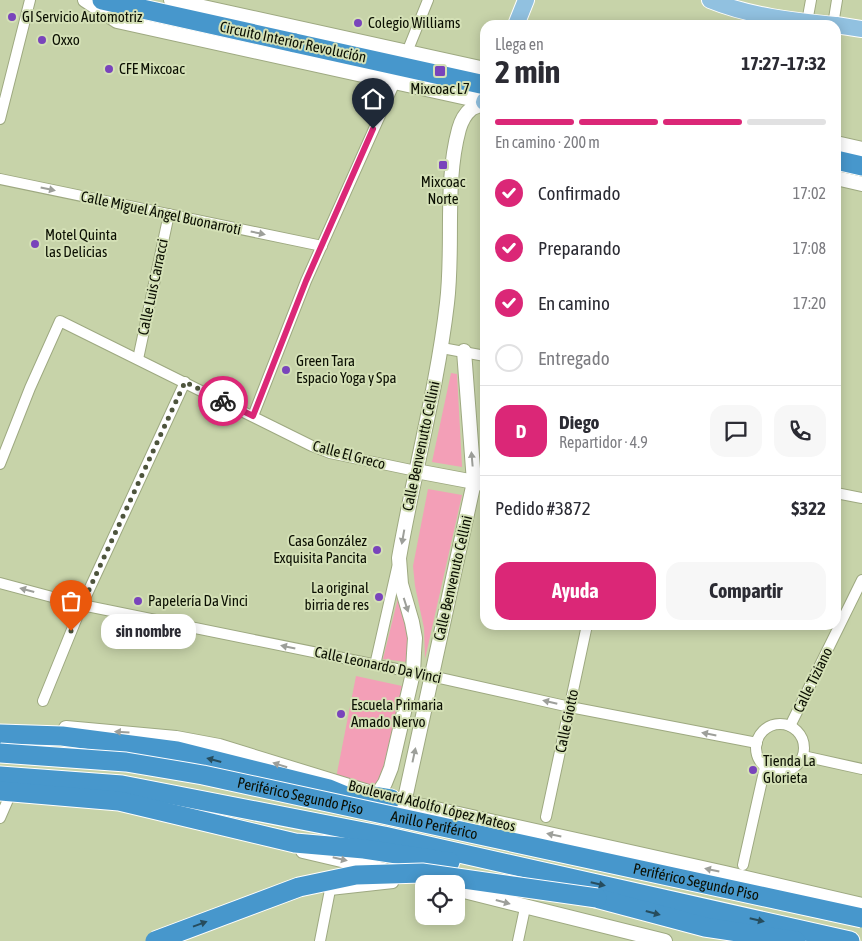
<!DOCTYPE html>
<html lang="es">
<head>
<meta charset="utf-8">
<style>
  :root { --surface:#fff; --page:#f7f7f7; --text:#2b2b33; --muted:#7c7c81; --line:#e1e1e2; --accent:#db2777 }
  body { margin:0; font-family:"Asap Condensed",sans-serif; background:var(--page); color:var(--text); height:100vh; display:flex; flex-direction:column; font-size:19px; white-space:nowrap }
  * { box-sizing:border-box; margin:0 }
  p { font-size:16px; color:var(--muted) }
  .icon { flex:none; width:28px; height:28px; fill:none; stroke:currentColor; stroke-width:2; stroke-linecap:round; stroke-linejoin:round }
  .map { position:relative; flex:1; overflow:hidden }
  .drawer { position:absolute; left:480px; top:20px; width:361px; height:610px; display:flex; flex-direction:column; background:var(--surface); border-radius:15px; box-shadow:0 2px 12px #0003 }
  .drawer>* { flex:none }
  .buttons { position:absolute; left:415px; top:875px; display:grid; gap:10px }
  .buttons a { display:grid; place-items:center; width:50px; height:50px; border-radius:10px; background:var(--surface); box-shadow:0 2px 12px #0003; font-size:25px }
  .pin { position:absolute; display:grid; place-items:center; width:42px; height:42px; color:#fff; margin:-51px -21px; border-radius:50% 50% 50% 0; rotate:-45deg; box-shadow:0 0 5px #0007 }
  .pin .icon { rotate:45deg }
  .courier { position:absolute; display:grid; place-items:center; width:50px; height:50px; margin:-25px; border:4px solid #db2777; border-radius:50%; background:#fff; color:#222; box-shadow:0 1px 6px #0007 }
  .bubble { position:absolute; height:35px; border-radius:15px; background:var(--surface); box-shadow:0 2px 12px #0003; font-size:16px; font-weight:700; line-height:35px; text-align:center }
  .overview em { font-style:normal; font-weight:700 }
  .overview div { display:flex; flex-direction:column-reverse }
  .overview { display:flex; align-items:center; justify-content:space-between; height:85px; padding:0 15px }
  h1 { font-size:32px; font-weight:700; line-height:38px }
  .bar { display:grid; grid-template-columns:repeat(4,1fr); gap:8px 5px; align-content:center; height:60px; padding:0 15px }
  .bar i { height:6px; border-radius:4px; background:var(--line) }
  .bar .current { background:var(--accent) }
  .bar p { grid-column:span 4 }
  .line { display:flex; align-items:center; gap:12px; padding:0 15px; border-top:1px solid var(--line) }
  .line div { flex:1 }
  .round { display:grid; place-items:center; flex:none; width:52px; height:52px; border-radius:15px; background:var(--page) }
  ol { padding:0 15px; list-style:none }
  li { display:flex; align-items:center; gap:15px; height:55px }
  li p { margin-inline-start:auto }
  li .icon { padding:5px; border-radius:50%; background:var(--accent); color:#fff; stroke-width:4 }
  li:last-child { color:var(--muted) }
  li i { width:28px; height:28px; border:2px solid var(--line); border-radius:50% }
  .button { display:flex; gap:10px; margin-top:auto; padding:10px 15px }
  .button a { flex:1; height:58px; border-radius:15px; background:var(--accent); color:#fff; font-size:20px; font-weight:700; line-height:58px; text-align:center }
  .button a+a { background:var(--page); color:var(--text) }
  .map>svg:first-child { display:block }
  .green { fill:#f39fb7 }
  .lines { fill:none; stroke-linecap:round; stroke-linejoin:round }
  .street-casing { stroke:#9ea981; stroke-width:12 }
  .secondary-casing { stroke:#9ea981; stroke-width:16 }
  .primary-casing { stroke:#fff; stroke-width:18 }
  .highway-casing { stroke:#fff; stroke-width:21 }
  .street { stroke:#fff; stroke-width:10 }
  .secondary { stroke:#fff; stroke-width:14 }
  .primary { stroke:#91c1e0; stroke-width:16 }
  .highway { stroke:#4797cc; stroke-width:19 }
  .highway-bridge-casing { stroke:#fff; stroke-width:21; stroke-linecap:butt }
  .highway-bridge { stroke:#4797cc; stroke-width:19 }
  .oneway { fill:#9d9f9a }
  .oneway2 { fill:#264c5d }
  .done { stroke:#4d543c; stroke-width:5; stroke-dasharray:0 9 }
  .route { stroke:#db2777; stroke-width:6 }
  .poi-dot { fill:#7944bb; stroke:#d4e0b6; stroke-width:2 }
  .labels { text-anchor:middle; stroke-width:4; stroke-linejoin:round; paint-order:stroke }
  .poi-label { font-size:15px; fill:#0b0f02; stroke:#d4e0b6; text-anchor:start }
  .street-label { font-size:15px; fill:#0b0f02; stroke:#d4e0b6 }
</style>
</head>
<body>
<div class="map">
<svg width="862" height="941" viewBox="0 0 862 941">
  <rect width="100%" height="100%" fill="#c7d3a9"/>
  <g class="green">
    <polygon points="451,373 457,374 462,467 432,462"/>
    <polygon points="428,489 462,495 425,659 424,628 415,586 413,566"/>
    <polygon points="400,590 409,639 407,662 383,659"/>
    <polygon points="356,676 402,686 385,768 381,780 375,787 336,778"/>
  </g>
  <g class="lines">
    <defs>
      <g id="street">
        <polyline points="807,22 811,0"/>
        <polyline points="833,25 837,0"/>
        <polyline points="0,119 30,0"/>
        <polyline points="0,179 322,246"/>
        <polyline points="442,348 485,356"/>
        <polyline points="138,359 169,214"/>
        <polyline points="253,416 306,281 395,82 428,0"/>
        <polyline points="0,464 30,388 60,321 312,446 330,453 416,471"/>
        <polyline points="836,493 862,498"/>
        <polyline points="0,583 82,605 431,676 570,707 757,743"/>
        <polyline points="375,665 397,568"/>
        <polyline points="43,701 82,605 185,382"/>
        <circle cx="780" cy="748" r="24"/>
        <polyline points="790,726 862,580"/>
        <polyline points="803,756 862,769"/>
        <polyline points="546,817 587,625"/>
        <polyline points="0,818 10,795"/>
        <polyline points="743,865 765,767"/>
        <polyline points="323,886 330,890 393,883"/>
        <polyline points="320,941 330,890"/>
        <polyline points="518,941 525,908"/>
      </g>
      <g id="secondary">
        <polyline points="85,0 117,21 485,102"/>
        <polyline points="171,0 485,69"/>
        <polyline points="836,143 862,149"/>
        <polyline points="836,178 862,184"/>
        <polyline points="416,471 485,484"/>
        <polyline points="66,728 176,738 219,746 391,799 725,873 862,905"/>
        <path d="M377 795 385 783 391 768 413 673 414 653 415 638 412 622 401 584 399 558C414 472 437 389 447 303 454 246 444 184 459 129 461 122 465 114 471 109 476 106 480 106 484 102"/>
        <polyline points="404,803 474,482 464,351"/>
        <polyline points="303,851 384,870"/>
        <polyline points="456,889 665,941"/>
      </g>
      <g id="primary">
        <path d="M710 0C749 16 793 21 835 25"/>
        <polyline points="516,25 526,0"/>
        <polyline points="836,25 862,29"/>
        <polyline points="484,102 485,100"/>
      </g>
      <g id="highway">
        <polyline points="102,0 295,43"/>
        <polyline points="836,160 862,166"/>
        <polyline points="0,734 62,736 177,751 329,789 375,808"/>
        <polyline points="0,776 122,785 384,836 850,941"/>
        <polyline points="0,791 119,801 295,843 364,849 450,862"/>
        <polyline points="360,794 391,799"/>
        <polyline points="581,894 705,927 796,941"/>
      </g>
    </defs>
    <use href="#street" class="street-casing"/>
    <use href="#secondary" class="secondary-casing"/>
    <use href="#primary" class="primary-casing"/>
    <use href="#highway" class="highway-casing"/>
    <use href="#street" class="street"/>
    <use href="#secondary" class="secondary"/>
    <use href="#primary" class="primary"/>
    <use href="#highway" class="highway"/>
    <defs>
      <g id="highway-bridge">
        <polyline points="295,43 485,85"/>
        <path id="s1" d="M0 753 126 762 203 775 862 918"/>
        <polyline points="155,941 299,887 356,875 422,873 597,898"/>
      </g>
    </defs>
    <use href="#highway-bridge" class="highway-bridge-casing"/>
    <use href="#highway-bridge" class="highway-bridge"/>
  </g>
  <defs><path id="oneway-solid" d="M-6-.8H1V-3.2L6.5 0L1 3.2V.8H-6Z" transform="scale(1.25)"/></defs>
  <g class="oneway">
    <use href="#oneway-solid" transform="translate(48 189) rotate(12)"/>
    <use href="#oneway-solid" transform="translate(258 233) rotate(12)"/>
    <use href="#oneway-solid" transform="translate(472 459) rotate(-95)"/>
    <use href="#oneway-solid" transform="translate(403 537) rotate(100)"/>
    <use href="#oneway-solid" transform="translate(27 590) rotate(-165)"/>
    <use href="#oneway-solid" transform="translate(406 605) rotate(72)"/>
    <use href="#oneway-solid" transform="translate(288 647) rotate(-168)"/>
    <use href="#oneway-solid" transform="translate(550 702) rotate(-167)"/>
    <use href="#oneway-solid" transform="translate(122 732) rotate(-176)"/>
    <use href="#oneway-solid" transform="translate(709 734) rotate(-169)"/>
    <use href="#oneway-solid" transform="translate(414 755) rotate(-78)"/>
    <use href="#oneway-solid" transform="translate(280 765) rotate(-163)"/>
    <use href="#oneway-solid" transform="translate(554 835) rotate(-168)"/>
    <use href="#oneway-solid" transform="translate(340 859) rotate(13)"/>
    <use href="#oneway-solid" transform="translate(712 870) rotate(-168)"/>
    <use href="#oneway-solid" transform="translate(503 902) rotate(15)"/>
  </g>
  <g class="oneway2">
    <use href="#oneway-solid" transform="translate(214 760) rotate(-165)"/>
    <use href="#oneway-solid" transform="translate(598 884) rotate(13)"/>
    <use href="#oneway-solid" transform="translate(653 913) rotate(15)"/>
    <use href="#oneway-solid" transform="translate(757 920) rotate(13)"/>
    <use href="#oneway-solid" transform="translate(200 924) rotate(-20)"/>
  </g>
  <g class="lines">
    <polyline class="done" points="71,631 82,605 185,382 223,401"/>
    <polyline class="route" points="223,401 253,416 306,281 373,129"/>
  </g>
  <g class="poi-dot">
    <circle cx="12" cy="17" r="5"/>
    <circle cx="358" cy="23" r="5"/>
    <circle cx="42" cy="40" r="5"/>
    <circle cx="109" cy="69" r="5"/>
    <rect x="434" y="65" width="12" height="12" rx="2.5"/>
    <rect x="438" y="160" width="10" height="10" rx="2.5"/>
    <circle cx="35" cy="244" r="5"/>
    <circle cx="286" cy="370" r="5"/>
    <circle cx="377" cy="550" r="5"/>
    <circle cx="379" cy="597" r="5"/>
    <circle cx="138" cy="601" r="5"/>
    <circle cx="341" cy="714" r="5"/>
    <circle cx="753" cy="770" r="5"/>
  </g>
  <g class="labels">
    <g class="poi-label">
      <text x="22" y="22">GI Servicio Automotriz</text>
      <text x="368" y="28">Colegio Williams</text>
      <text x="52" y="45">Oxxo</text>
      <text x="119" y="74">CFE Mixcoac</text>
      <text x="440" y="94" text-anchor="middle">Mixcoac L7</text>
      <text x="443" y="187" text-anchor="middle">Mixcoac<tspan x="443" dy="17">Norte</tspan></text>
      <text x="45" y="240">Motel Quinta<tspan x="45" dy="17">las Delicias</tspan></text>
      <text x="296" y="366">Green Tara<tspan x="296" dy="17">Espacio Yoga y Spa</tspan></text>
      <text x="367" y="546" text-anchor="end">Casa González<tspan x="367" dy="17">Exquisita Pancita</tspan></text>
      <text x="369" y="593" text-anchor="end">La original<tspan x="369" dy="17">birria de res</tspan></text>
      <text x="148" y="606">Papelería Da Vinci</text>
      <text x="351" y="710">Escuela Primaria<tspan x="351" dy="17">Amado Nervo</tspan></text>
      <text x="763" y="766">Tienda La<tspan x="763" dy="17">Glorieta</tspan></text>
    </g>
    <g class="street-label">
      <text transform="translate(293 42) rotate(12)" y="5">Circuito Interior Revolución</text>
      <text transform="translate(161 213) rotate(12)" y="5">Calle Miguel Ángel Buonarroti</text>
      <text transform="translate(153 287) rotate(-78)" y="5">Calle Luis Carracci</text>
      <text transform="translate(421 446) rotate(-78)" y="5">Calle Benvenutto Cellini</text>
      <text transform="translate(349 455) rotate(15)" y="5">Calle El Greco</text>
      <text transform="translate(453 578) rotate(-77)" y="5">Calle Benvenuto Cellini</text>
      <text transform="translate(378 665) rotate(12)" y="5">Calle Leonardo Da Vinci</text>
      <text transform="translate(813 680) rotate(-64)" y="5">Calle Tiziano</text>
      <text transform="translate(567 721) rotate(-78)" y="5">Calle Giotto</text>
      <text dy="5" stroke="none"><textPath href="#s1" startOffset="304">Periférico Segundo Piso</textPath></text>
      <text transform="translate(432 806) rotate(14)" y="5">Boulevard Adolfo López Mateos</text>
      <text dy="5" stroke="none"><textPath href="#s1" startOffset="441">Anillo Periférico</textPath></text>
      <text dy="5" stroke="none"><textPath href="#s1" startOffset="709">Periférico Segundo Piso</textPath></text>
    </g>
  </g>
</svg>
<div class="buttons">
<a><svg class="icon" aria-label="locate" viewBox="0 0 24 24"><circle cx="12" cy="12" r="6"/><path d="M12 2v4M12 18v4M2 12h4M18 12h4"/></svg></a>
</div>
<div class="pin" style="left:71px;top:631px;background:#ea580c"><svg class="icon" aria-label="bag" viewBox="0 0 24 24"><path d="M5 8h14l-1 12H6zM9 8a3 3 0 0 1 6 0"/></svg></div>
<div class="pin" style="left:373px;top:129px;background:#1f2937"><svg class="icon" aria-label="home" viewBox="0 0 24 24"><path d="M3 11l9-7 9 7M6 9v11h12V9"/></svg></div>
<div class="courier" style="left:223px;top:401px"><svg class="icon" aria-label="bike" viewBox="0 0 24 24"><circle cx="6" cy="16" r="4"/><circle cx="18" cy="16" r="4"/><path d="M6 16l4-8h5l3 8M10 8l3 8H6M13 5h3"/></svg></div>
<div class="bubble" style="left:101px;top:614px;width:95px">sin nombre</div>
<section class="drawer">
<div class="overview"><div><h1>2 min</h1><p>Llega en</p></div><em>17:27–17:32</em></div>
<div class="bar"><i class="current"></i><i class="current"></i><i class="current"></i><i></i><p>En camino · 200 m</p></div>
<ol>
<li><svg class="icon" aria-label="check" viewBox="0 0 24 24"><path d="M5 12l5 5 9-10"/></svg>Confirmado<p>17:02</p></li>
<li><svg class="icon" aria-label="check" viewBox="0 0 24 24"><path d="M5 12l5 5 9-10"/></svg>Preparando<p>17:08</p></li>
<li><svg class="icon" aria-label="check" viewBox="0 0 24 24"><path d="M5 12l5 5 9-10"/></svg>En camino<p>17:20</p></li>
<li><i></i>Entregado</li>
</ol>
<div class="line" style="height:90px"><b class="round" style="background:var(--accent);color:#fff">D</b><div><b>Diego</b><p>Repartidor · 4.9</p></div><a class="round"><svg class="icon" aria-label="chat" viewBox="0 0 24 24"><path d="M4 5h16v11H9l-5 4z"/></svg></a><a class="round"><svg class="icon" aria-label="phone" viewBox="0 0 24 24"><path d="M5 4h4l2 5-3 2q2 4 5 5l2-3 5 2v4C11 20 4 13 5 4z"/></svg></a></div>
<div class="line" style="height:65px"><div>Pedido #3872</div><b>$322</b></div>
<div class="button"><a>Ayuda</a><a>Compartir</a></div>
</section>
</div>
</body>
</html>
